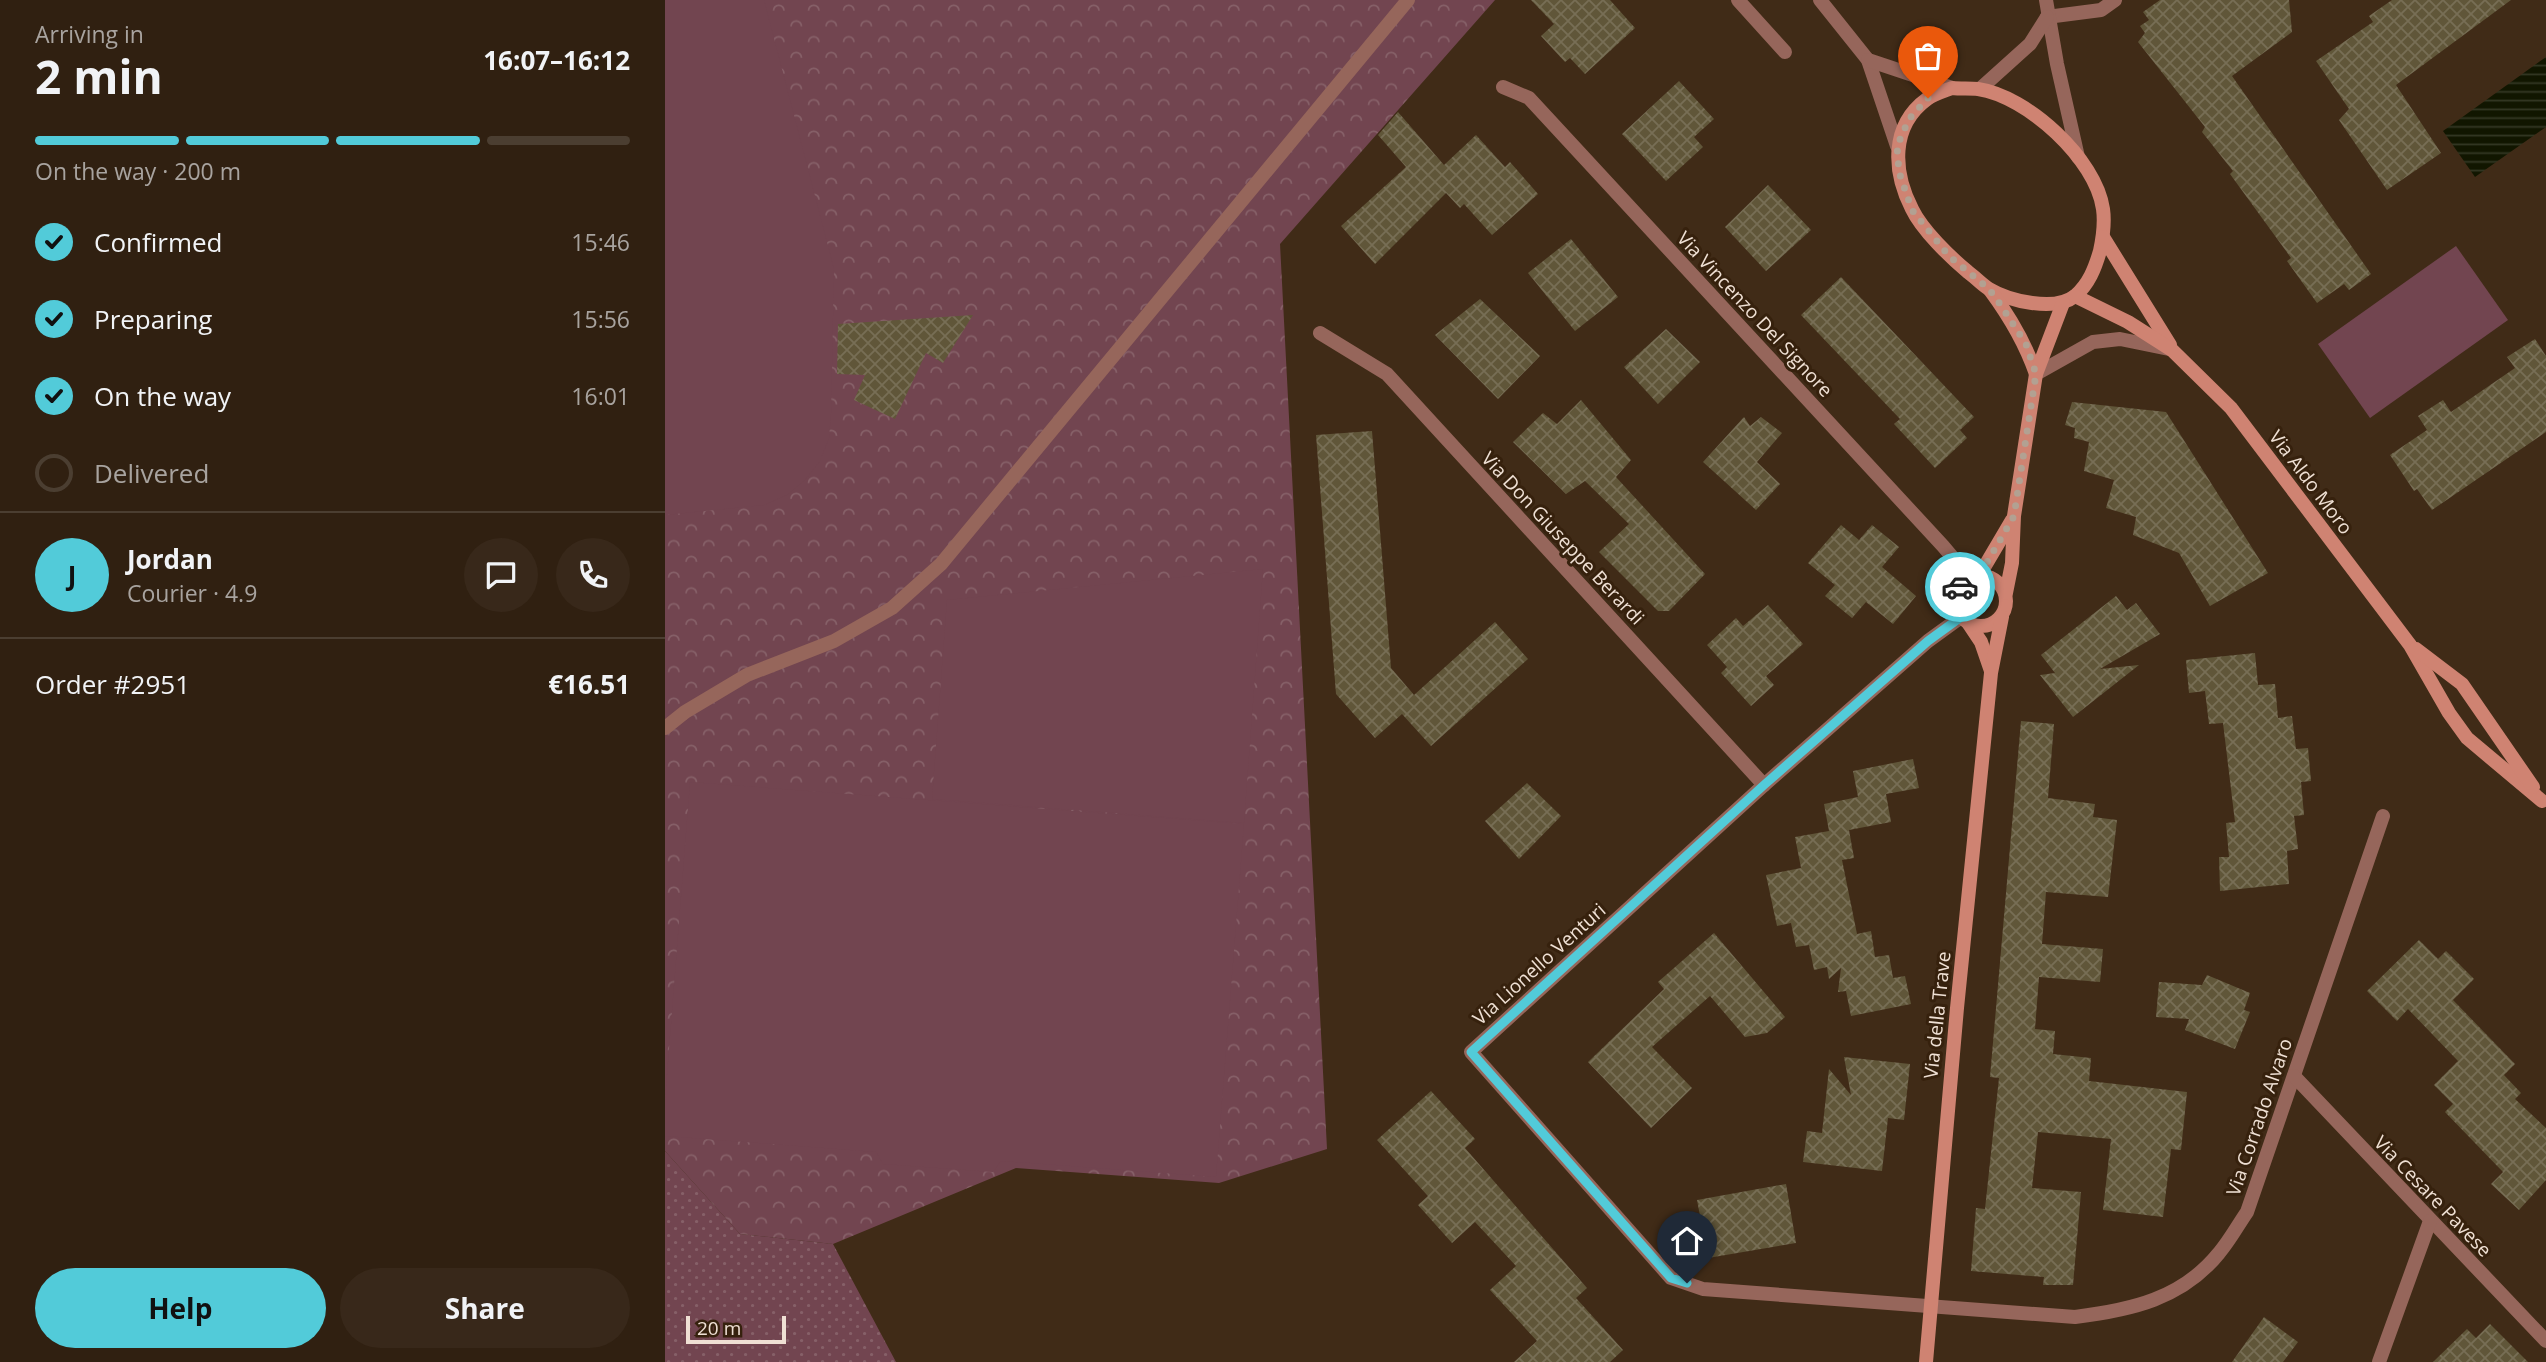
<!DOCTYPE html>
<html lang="en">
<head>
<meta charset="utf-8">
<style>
  :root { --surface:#302011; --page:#38281a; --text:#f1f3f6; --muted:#a8a39f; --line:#4b3e31; --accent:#52cbd9 }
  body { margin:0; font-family:"Open Sans",sans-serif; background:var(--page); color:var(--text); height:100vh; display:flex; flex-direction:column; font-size:26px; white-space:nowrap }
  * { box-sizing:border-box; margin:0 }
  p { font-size:23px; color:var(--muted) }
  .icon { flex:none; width:38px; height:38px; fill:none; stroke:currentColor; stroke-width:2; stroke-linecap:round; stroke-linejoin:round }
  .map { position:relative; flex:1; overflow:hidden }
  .drawer { display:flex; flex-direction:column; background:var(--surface); width:665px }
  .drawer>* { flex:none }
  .scale { position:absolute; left:21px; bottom:18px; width:100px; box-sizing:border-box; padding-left:7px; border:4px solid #efe0d4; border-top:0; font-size:19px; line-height:24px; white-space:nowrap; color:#efe0d4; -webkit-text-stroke:5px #36210d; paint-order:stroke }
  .pin { position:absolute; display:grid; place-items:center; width:60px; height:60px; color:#fff; margin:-72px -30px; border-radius:50% 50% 50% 0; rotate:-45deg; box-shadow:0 0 7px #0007 }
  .pin .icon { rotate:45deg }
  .courier { position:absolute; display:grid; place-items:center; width:70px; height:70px; margin:-35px; border:5px solid #52cbd9; border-radius:50%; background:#fff; color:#222; box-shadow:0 2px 9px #0007 }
  .summary em { font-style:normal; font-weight:700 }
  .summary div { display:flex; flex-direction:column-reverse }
  .summary { display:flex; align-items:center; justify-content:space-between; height:119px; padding:0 35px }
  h1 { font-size:46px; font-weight:700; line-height:52px }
  .bar { display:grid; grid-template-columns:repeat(4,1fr); gap:10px 7px; align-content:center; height:84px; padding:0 35px }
  .bar i { height:9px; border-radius:5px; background:var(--line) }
  .bar .current { background:var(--accent) }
  .bar p { grid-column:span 4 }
  .line { display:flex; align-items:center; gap:18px; padding:0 35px; border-top:2px solid var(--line) }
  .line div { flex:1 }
  .round { display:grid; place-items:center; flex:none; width:74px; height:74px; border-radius:37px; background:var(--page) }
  ol { padding:0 35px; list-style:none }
  li { display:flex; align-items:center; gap:21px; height:77px }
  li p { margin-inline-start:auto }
  li .icon { padding:7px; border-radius:50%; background:var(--accent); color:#111; stroke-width:4 }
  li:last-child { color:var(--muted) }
  li i { width:38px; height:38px; border:4px solid var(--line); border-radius:50% }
  .button { display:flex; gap:14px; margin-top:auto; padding:14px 35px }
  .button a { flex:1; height:80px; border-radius:42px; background:var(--accent); color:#111; font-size:28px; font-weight:700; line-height:80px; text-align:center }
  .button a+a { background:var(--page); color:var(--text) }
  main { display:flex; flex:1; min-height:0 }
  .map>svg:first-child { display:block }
  .grass { fill:url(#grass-dots) }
  .park { fill:url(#park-crowns) }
  .garden { fill:#724550 }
  .water { fill:url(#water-rules) }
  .building { fill:url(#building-cross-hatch) }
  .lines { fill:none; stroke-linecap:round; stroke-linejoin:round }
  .minor { stroke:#96665b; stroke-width:14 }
  .tertiary { stroke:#96665b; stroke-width:14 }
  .secondary { stroke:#cf8372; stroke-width:14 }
  .done { stroke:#b2a192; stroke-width:7; stroke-dasharray:0 12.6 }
  .route { stroke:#52cbd9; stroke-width:9 }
  .labels { text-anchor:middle; stroke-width:6; stroke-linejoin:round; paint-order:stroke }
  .street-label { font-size:19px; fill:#efe0d4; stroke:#36210d }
</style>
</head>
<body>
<main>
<section class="drawer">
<div class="summary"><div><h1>2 min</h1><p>Arriving in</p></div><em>16:07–16:12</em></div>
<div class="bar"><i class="current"></i><i class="current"></i><i class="current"></i><i></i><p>On the way · 200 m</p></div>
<ol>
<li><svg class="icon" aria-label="check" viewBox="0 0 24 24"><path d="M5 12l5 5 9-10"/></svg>Confirmed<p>15:46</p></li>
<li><svg class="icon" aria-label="check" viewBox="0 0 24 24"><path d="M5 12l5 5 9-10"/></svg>Preparing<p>15:56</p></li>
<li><svg class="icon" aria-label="check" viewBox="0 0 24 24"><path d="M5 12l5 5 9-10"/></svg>On the way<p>16:01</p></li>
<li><i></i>Delivered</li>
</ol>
<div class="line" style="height:126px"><b class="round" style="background:var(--accent);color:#111">J</b><div><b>Jordan</b><p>Courier · 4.9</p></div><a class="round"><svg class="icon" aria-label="chat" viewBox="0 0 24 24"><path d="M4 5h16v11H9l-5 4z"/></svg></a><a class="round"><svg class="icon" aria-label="phone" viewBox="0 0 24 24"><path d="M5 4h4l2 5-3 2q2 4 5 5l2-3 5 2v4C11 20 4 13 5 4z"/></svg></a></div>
<div class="line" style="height:91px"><div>Order #2951</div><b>€16.51</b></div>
<div class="button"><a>Help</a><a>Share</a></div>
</section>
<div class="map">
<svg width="1881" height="1362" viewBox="0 0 1881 1362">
  <defs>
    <pattern id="grass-dots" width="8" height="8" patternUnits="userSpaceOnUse" patternTransform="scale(1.75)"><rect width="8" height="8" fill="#724550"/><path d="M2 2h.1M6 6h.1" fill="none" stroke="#866068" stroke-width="1.8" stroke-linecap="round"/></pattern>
    <pattern id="park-crowns" width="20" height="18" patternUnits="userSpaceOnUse" patternTransform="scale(1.75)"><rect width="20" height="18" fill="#724550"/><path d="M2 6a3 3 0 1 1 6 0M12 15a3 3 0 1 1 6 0" fill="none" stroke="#866068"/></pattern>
    <pattern id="water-rules" width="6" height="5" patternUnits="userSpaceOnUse" patternTransform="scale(1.75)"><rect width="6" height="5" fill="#111600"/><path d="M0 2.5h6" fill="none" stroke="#343824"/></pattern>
    <pattern id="building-cross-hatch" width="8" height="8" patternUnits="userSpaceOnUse" patternTransform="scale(1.75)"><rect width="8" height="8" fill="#605639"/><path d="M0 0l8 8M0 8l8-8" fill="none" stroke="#776e55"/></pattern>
  </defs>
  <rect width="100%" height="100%" fill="#402b17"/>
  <polygon class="grass" points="0,1151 75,1234 168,1244 231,1362 0,1362"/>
  <polygon class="park" points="0,0 830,0 615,244 662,1149 554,1183 351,1168 168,1244 75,1234 0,1151"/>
  <g class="garden">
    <polygon points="0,0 99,0 169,269 166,414 164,438 155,461 140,480 122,495 99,505 0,515"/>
    <polygon points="1791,246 1843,320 1705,418 1653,344"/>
    <polygon points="598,569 579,823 267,799 282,600"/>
    <polygon points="25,782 579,824 551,1177 336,1161 328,1172 218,1164 211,1152 0,1136 0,1100"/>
  </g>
  <polygon class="water" points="1881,57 1881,127 1810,177 1778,131"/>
  <g class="building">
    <polygon points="866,0 945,0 970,28 920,74 905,58 900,62 876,36 889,24"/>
    <polygon points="1495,0 1624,0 1627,32 1567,76 1706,274 1684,290 1679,284 1652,303 1622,261 1626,258 1565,174 1568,171 1537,132 1540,127 1473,42 1480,33 1475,26 1484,20 1478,12"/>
    <polygon points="1727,0 1846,0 1731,85 1776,153 1722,190 1674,120 1684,109 1651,61 1708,22 1704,16"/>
    <polygon points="1014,81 1049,119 1029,137 1038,147 1001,181 957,134"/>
    <polygon points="733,112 779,165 811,135 840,167 845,162 873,194 827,235 799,204 795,208 781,193 710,264 676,226 741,167 713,135"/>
    <polygon points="1103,185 1146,230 1101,271 1060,227"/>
    <polygon points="906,239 953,297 910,331 863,273"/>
    <polygon points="1176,277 1309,417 1295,430 1302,438 1270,468 1229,424 1235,419 1136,315"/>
    <polygon points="815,299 875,356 833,399 770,335"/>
    <polygon points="308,315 278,363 261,353 230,419 189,400 200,375 172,374 173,324"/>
    <polygon points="1001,329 1035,362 993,404 959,367"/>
    <polygon points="1870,339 1881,356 1881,432 1767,510 1752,489 1749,491 1725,455 1762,430 1753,416 1778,400 1786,412 1850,368 1842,357"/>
    <polygon points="916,400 966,460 951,477 1040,574 1004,611 993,611 934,552 964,524 920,481 901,494 848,442 878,413 892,424"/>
    <polygon points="1407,402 1501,412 1603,573 1545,606 1514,553 1468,535 1471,517 1441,508 1449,480 1419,471 1424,442 1409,438 1410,428 1400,425"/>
    <polygon points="1079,417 1085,426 1096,417 1117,433 1092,462 1115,484 1091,510 1038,462"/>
    <polygon points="707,431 726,668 749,695 830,622 863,659 766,746 737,714 710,738 671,694 651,435"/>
    <polygon points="1176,525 1194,540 1207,525 1234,547 1217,567 1251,596 1228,624 1201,602 1187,618 1160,596 1170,585 1143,563"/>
    <polygon points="1451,596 1462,610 1471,603 1495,634 1435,669 1474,665 1408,717 1375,675 1390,673 1376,655"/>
    <polygon points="1103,605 1138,644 1101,676 1109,685 1086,706 1056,673 1062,667 1042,645 1071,618 1078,626"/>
    <polygon points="1590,653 1593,685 1610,684 1613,718 1627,716 1631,749 1643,748 1646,781 1636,782 1639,815 1629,816 1633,849 1622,851 1624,884 1555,891 1554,857 1564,857 1561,823 1570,822 1558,723 1544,724 1540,691 1524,693 1521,660"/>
    <polygon points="1356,721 1389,724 1383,798 1430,804 1428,817 1452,820 1443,897 1381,892 1377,944 1438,949 1435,982 1374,977 1370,1029 1390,1031 1388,1054 1426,1058 1424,1081 1522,1092 1516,1150 1506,1149 1498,1217 1438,1210 1446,1139 1373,1132 1367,1188 1416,1192 1408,1285 1378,1285 1379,1277 1306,1271 1311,1208 1320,1209 1334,1078 1325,1077"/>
    <polygon points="1248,759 1254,788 1221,794 1226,822 1184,830 1189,858 1177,860 1192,934 1206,931 1210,957 1224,955 1228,978 1240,976 1246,1004 1186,1016 1181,991 1173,992 1176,968 1164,979 1162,967 1149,970 1144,945 1131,947 1126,923 1112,926 1101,875 1136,868 1130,837 1164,831 1159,804 1193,797 1188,771"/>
    <polygon points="862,783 896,816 854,859 820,821"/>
    <polygon points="1049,933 1120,1017 1102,1033 1080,1037 1045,996 987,1047 1027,1088 986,1128 923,1062 999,989 993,982"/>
    <polygon points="1754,940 1773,959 1781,951 1809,979 1788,1000 1850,1064 1839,1075 1856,1093 1850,1099 1881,1128 1881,1180 1854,1210 1826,1184 1838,1172 1780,1112 1788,1104 1769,1085 1793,1061 1743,1009 1732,1021 1702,991"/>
    <polygon points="1542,975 1585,993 1579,1010 1585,1012 1570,1049 1520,1030 1524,1019 1491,1017 1494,982 1537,985"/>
    <polygon points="1179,1057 1245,1064 1239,1120 1223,1118 1217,1171 1138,1162 1142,1131 1157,1133 1164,1069 1186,1095"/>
    <polygon points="766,1091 810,1139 800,1148 922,1288 911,1298 958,1350 945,1362 849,1362 872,1341 825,1290 851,1266 810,1222 787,1243 753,1205 763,1196 712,1140"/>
    <polygon points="1121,1184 1131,1243 1043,1258 1032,1200"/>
    <polygon points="1599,1317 1633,1342 1618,1362 1567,1362"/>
    <polygon points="1825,1324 1863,1362 1768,1362 1802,1329 1811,1338"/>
  </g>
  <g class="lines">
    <g class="minor">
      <polyline points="1073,0 1120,52"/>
      <polyline points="1382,17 1436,10 1450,0"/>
      <polyline points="838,87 864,98 1278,546 1305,578"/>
      <polyline points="655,333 722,374 1099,785"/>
      <path d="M1296 617 1263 641 1099 785 806 1052 1006 1278 1038 1289 1410 1317C1466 1310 1517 1299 1554 1253 1565 1240 1573 1225 1582 1212L1718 816"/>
      <polyline points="0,728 20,712 82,675 169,641 227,608 276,564 743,0"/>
      <polyline points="1629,1076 1881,1341"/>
      <polyline points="1714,1362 1765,1221"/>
    </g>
    <g class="tertiary">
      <polyline points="1155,0 1203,60 1232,146"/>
      <polyline points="1381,0 1392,64 1413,157"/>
      <polyline points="1203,60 1287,88"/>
      <polyline points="1315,89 1365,44 1382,17"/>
      <polyline points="1371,374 1428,342 1455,339 1504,349"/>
    </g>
    <g class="secondary">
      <path d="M1287 88C1296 89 1305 88 1313 89 1362 96 1431 159 1438 209 1440 223 1438 237 1435 251 1430 268 1424 284 1410 296 1390 312 1344 301 1324 289 1316 284 1310 277 1303 272 1285 257 1257 230 1247 209 1228 172 1225 126 1262 99 1269 94 1279 91 1287 88Z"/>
      <polyline points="1438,237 1505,345"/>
      <path d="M1325 290C1345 317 1360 342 1371 374"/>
      <polyline points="1410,296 1463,322 1507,350 1566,408 1745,645 1784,713 1802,738 1877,801"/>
      <circle cx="1316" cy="601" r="25"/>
      <polyline points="1314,576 1347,520"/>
      <polyline points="1341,593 1347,563 1349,516 1371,374 1398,303"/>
      <polyline points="1304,624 1316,642 1326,671"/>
      <polyline points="1751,649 1797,684 1868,787"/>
      <polyline points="1261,1362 1292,1008 1326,673 1337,617"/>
    </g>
  </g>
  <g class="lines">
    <polyline class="done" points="1263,98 1244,119 1232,146 1234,172 1247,210 1284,256 1324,289 1335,304 1361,344 1371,374 1349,516 1314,576 1305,578 1295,587"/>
    <path class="route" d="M1022 1283 1006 1278 806 1052 1099 785 1263 641 1296 617C1291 606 1290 598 1295 587"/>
  </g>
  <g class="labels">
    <g class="street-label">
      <text transform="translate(1090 314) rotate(47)" y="7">Via Vincenzo Del Signore</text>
      <text transform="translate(1646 482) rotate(53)" y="7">Via Aldo Moro</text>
      <text transform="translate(898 538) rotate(47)" y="7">Via Don Giuseppe Berardi</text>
      <text transform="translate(874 964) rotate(-42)" y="7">Via Lionello Venturi</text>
      <text transform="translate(1272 1015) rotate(-84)" y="7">Via della Trave</text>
      <text transform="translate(1594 1117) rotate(-71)" y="7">Via Corrado Alvaro</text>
      <text transform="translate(1768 1196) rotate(46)" y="7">Via Cesare Pavese</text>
    </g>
  </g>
</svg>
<div class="scale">20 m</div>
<div class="pin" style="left:1263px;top:98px;background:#ea580c"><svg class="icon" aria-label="bag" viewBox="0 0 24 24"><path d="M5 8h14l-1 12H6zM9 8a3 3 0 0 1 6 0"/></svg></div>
<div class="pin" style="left:1022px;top:1283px;background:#1f2937"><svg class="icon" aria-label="home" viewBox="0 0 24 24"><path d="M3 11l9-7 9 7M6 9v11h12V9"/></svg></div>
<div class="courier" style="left:1295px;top:587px"><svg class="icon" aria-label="car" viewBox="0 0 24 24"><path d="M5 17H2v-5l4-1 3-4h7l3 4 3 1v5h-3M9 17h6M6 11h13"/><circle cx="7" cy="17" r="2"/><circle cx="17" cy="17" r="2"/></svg></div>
</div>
</main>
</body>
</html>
